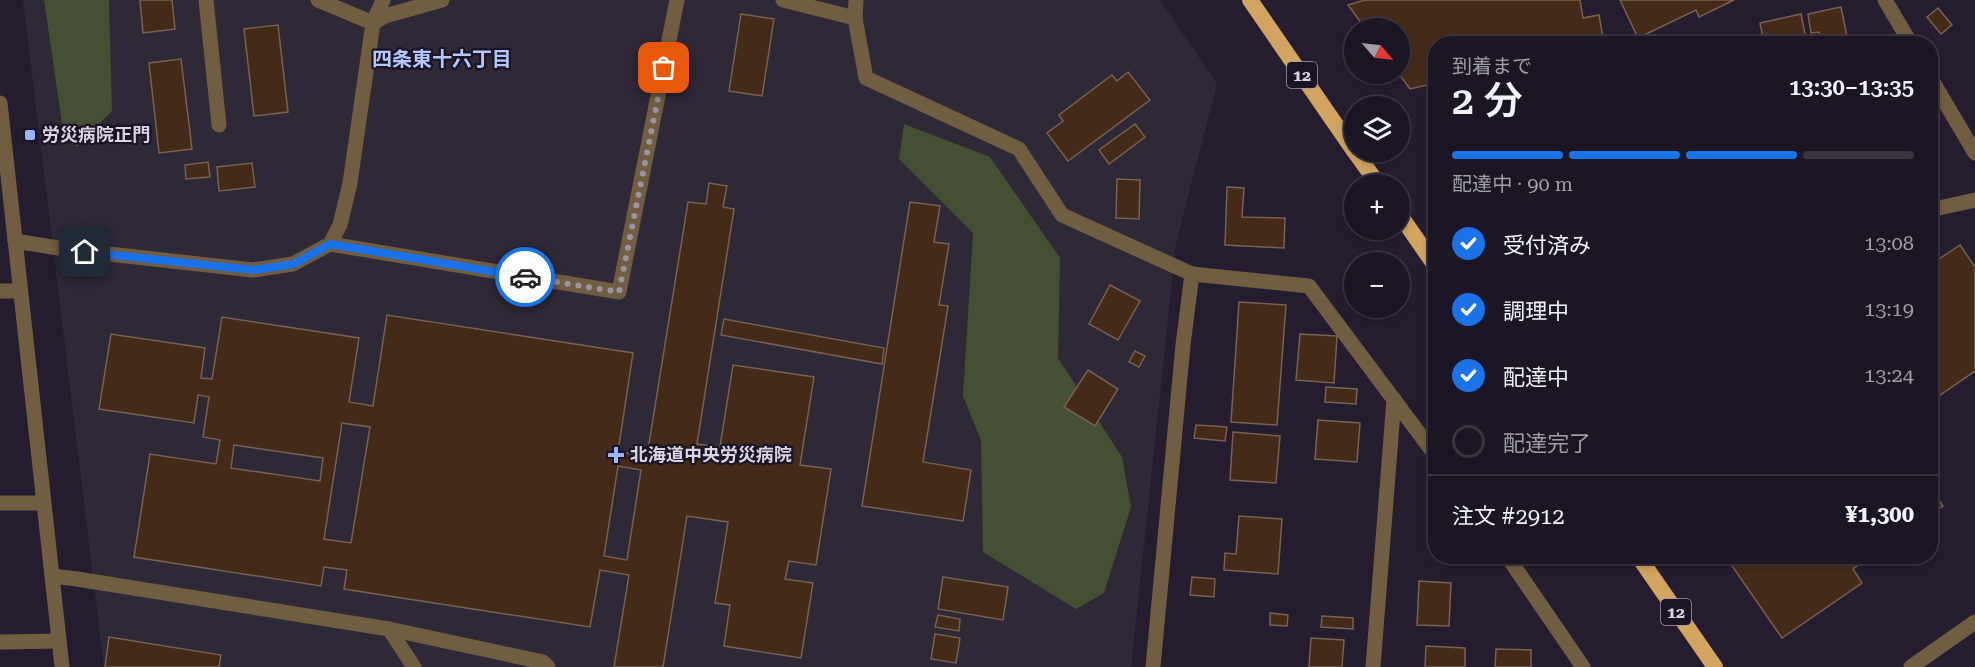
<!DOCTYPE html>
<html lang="ja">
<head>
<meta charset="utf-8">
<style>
  :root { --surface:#1c1524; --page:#292231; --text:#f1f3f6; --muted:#a09fa6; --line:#3a3441; --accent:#1a73e8 }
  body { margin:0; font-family:"Roboto Serif","Noto Sans JP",serif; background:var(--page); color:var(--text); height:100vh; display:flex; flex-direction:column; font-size:22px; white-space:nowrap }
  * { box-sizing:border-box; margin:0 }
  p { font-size:20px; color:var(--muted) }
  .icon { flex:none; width:33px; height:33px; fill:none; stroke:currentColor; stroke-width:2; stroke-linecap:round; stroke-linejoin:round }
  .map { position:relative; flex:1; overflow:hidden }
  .details { position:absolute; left:1428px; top:36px; width:510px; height:528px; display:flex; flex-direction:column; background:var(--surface); border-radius:24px; box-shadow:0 3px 9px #0003,0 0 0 2px var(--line) }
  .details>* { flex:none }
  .needle { width:39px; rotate:118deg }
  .buttons { position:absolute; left:1344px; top:18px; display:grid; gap:12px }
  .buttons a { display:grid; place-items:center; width:66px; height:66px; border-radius:50%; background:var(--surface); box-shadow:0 3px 9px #0003,0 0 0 2px var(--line); font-size:30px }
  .pin { position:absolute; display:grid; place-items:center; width:51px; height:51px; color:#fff; margin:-26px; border-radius:12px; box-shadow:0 3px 9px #0006 }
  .courier { position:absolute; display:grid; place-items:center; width:60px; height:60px; margin:-30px; border:4px solid #1a73e8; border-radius:50%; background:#fff; color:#222; box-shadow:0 2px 8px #0007 }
  .headline em { font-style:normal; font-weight:600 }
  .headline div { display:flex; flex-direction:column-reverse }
  .headline { display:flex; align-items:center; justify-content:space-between; height:102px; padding:0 24px }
  h1 { font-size:39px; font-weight:600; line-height:45px }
  .bar { display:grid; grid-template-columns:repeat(4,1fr); gap:9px 6px; align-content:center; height:72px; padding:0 24px }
  .bar i { height:8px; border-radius:4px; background:var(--line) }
  .bar .on { background:var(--accent) }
  .bar p { grid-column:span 4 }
  .line { display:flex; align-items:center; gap:15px; padding:0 24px; border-top:2px solid var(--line) }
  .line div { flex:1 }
  ol { padding:0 24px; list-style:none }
  li { display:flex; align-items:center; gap:18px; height:66px }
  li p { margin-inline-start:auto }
  li .icon { padding:6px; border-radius:50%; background:var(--accent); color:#fff; stroke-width:4 }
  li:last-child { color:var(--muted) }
  li i { width:33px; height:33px; border:3px solid var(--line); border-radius:50% }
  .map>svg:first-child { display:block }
  .medical { fill:#2e2837 }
  .forest { fill:#445031 }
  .building { fill:#452b17; stroke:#796252; stroke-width:1.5; fill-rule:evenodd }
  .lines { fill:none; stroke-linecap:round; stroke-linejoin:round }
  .service { stroke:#715d40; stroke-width:15 }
  .minor { stroke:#715d40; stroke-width:15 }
  .tertiary { stroke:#715d40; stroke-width:15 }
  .trunk { stroke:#d2a460; stroke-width:16 }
  .done { stroke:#9b94a4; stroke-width:6; stroke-dasharray:0 10.8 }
  .route { stroke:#1a73e8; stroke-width:8 }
  .poi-dot { fill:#99b5fd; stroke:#1b1326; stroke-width:2 }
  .labels { text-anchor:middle; stroke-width:4.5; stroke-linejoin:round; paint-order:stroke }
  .shield { fill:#1b1326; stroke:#a19baa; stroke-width:1.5 }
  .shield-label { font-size:16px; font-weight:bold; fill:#dad5e2 }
  .poi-label { font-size:18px; font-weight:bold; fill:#dad5e2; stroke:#1b1326; text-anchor:start }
  .neighbourhood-label { font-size:20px; font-weight:bold; fill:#b2c8fe; stroke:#1b1326 }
</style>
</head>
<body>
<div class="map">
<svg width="1975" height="667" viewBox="0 0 1975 667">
  <rect width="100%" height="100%" fill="#251c30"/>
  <polygon class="medical" points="23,0 1160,0 1217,84 1176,243 1131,667 104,667"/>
  <g class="forest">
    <polygon points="44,0 109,0 112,111 77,147 64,137"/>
    <polygon points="904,124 990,157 1060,258 1058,358 1122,457 1131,507 1104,593 1076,609 983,552 981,440 963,396 973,233 899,159"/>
  </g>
  <g class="building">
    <polygon points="140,0 172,0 175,29 143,33"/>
    <polygon points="1365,0 1580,0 1583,18 1599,15 1604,44 1436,44 1436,83 1410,89 1399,74 1400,28 1365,28 1348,5"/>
    <polygon points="1620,0 1734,0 1699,17 1696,10 1638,38"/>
    <polygon points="1841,7 1848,41 1821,44 1819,32 1811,33 1808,14"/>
    <polygon points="1938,8 1952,25 1941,34 1927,17"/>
    <polygon points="741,14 774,19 762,96 729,91"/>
    <polygon points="1801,14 1807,44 1782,44 1782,39 1764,43 1760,23"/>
    <polygon points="278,25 288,112 254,116 244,29"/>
    <polygon points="181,59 192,149 159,153 149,63"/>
    <polygon points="1128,72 1150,100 1068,161 1047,133 1063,121 1059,115 1112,75 1117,81"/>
    <polygon points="1135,124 1145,137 1109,164 1099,150"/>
    <polygon points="208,162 210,177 186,179 185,165"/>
    <polygon points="252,163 255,187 219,191 217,167"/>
    <polygon points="1117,179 1140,180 1139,219 1116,218"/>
    <path d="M709 183 727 186 723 207 734 209 697 444 720 447 733 365 814 377 800 465 831 469 816 565 789 561 785 579 813 583 801 658 724 646 730 605 715 603 728 522 687 516 663 667H614L629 575 600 570 590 627 344 589 347 570 324 567 321 586 134 557 150 454 216 464 220 440 203 437 209 397 198 395 194 423 99 409 111 334 205 348 201 378 212 379 222 317 359 338 349 402 373 406 387 315 633 353 618 452 647 456 688 202 706 204ZM342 423 370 427 351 543 324 539ZM234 445 323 458 320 481 231 468ZM618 466 641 470 627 560 604 556Z"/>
    <polygon points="1227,187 1244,188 1242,217 1285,218 1284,248 1225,245"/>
    <polygon points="910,202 940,206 934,242 949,244 939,305 948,306 923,462 971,470 963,521 862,506"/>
    <polygon points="1960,245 1975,267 1975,371 1930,402 1930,265"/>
    <polygon points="1110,285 1140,301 1118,340 1089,324"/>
    <polygon points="1239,302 1286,305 1277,425 1231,422"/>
    <polygon points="724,319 884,348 882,364 721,335"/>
    <polygon points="1300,334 1337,336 1334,383 1296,380"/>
    <polygon points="1135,351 1145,356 1139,367 1129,362"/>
    <polygon points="1088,370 1118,389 1095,426 1064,407"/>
    <polygon points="1326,387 1357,389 1356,404 1325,402"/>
    <polygon points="1318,420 1360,423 1357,462 1315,459"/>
    <polygon points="1196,425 1227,427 1225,441 1194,438"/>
    <polygon points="1233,432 1280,436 1276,483 1230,480"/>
    <polygon points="1930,487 1943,506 1930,515"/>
    <polygon points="1239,516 1282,519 1278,574 1224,570 1225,553 1236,554"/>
    <polygon points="1739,556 1871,556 1853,569 1862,583 1782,638 1730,563"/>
    <polygon points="943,577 1008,587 1003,620 938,609"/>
    <polygon points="1192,577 1215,579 1214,597 1190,595"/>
    <polygon points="1419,581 1451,583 1449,626 1417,625"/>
    <polygon points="1270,613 1288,615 1287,626 1270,625"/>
    <polygon points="938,615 960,619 959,631 935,627"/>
    <polygon points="1322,616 1353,618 1353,629 1321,627"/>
    <polygon points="935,634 960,638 956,663 931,659"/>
    <polygon points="109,637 221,655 219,667 105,667"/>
    <polygon points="1311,638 1344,640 1342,667 1309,667"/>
    <polygon points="1426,646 1465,648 1465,667 1425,667"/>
    <polygon points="1496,649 1531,650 1531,667 1495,667"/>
  </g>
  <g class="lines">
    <g class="service">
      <polyline points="206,0 219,125"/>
      <polyline points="318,0 373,23 383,0"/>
      <polyline points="783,0 855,18 866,78 1019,149 1062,215 1192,274"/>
      <polyline points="855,18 856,0"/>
      <polyline points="15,241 64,249 253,270 293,264 330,244 340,225 350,183 373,23 385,16 442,0"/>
      <polyline points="330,244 619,292 677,0"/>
      <polyline points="52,576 77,579 389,629 543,662 548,667"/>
      <polyline points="389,629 414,667"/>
    </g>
    <g class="minor">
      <polyline points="1885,0 1911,44"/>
      <polyline points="1930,77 1975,153"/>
      <polyline points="1930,210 1975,200"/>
      <polyline points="0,291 20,291"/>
      <polyline points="0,503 43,503"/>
      <polyline points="1507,556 1583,667"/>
      <polyline points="0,642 59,641"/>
      <polyline points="1153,667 1183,345 1192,274 1309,286 1436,456"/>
      <polyline points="1373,667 1394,399"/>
      <polyline points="1911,667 1975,622"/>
    </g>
    <polyline class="tertiary" points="0,103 62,667"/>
    <g class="trunk">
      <polyline points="1250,0 1354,151"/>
      <polyline points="1355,152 1378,184"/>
      <polyline points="1400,215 1436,267"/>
      <polyline points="1638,556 1715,667"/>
    </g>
  </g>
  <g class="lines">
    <polyline class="done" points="525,277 619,292 664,68"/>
    <polyline class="route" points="85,252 253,270 294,264 330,244 525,277"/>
  </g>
  <g class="poi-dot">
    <rect x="24" y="129" width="12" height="12" rx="3"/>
    <path d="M613 446h6v6h6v6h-6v6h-6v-6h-6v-6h6z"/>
  </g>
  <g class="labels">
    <g class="shield">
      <rect x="1287" y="62" width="30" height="26" rx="4.5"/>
      <rect x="1661" y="599" width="30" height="26" rx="4.5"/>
    </g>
    <g class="shield-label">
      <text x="1302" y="81">12</text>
      <text x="1676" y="618">12</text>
    </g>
    <g class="poi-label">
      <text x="42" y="141">労災病院正門</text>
      <text x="630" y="461">北海道中央労災病院</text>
    </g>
    <g class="neighbourhood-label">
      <text x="442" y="66">四条東十六丁目</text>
    </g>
  </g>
</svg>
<div class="buttons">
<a><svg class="needle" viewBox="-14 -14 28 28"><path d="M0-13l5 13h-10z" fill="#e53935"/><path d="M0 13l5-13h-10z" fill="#a09fa6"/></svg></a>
<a><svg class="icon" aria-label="layers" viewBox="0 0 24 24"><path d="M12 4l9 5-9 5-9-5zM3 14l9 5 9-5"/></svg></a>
<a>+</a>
<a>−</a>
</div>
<div class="pin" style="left:664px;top:68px;background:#ea580c"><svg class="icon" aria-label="bag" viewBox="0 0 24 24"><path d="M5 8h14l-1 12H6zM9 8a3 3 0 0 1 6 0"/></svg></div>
<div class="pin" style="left:85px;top:252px;background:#1f2937"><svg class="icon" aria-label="home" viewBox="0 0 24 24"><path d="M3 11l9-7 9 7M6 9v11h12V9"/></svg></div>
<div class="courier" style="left:525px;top:277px"><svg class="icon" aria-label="car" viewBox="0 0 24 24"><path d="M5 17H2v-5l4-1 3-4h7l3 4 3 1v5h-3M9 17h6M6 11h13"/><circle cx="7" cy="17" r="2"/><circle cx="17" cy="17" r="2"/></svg></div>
<section class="details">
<div class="headline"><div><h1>2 分</h1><p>到着まで</p></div><em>13:30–13:35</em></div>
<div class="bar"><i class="on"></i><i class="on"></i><i class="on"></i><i></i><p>配達中 · 90 m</p></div>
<ol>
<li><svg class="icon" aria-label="check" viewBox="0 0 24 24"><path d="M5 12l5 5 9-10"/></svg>受付済み<p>13:08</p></li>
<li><svg class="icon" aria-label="check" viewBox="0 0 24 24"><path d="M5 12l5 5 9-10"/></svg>調理中<p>13:19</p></li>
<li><svg class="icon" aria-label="check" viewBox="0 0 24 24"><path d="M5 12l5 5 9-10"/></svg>配達中<p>13:24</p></li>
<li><i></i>配達完了</li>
</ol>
<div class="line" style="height:78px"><div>注文 #2912</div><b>¥1,300</b></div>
</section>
</div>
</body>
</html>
